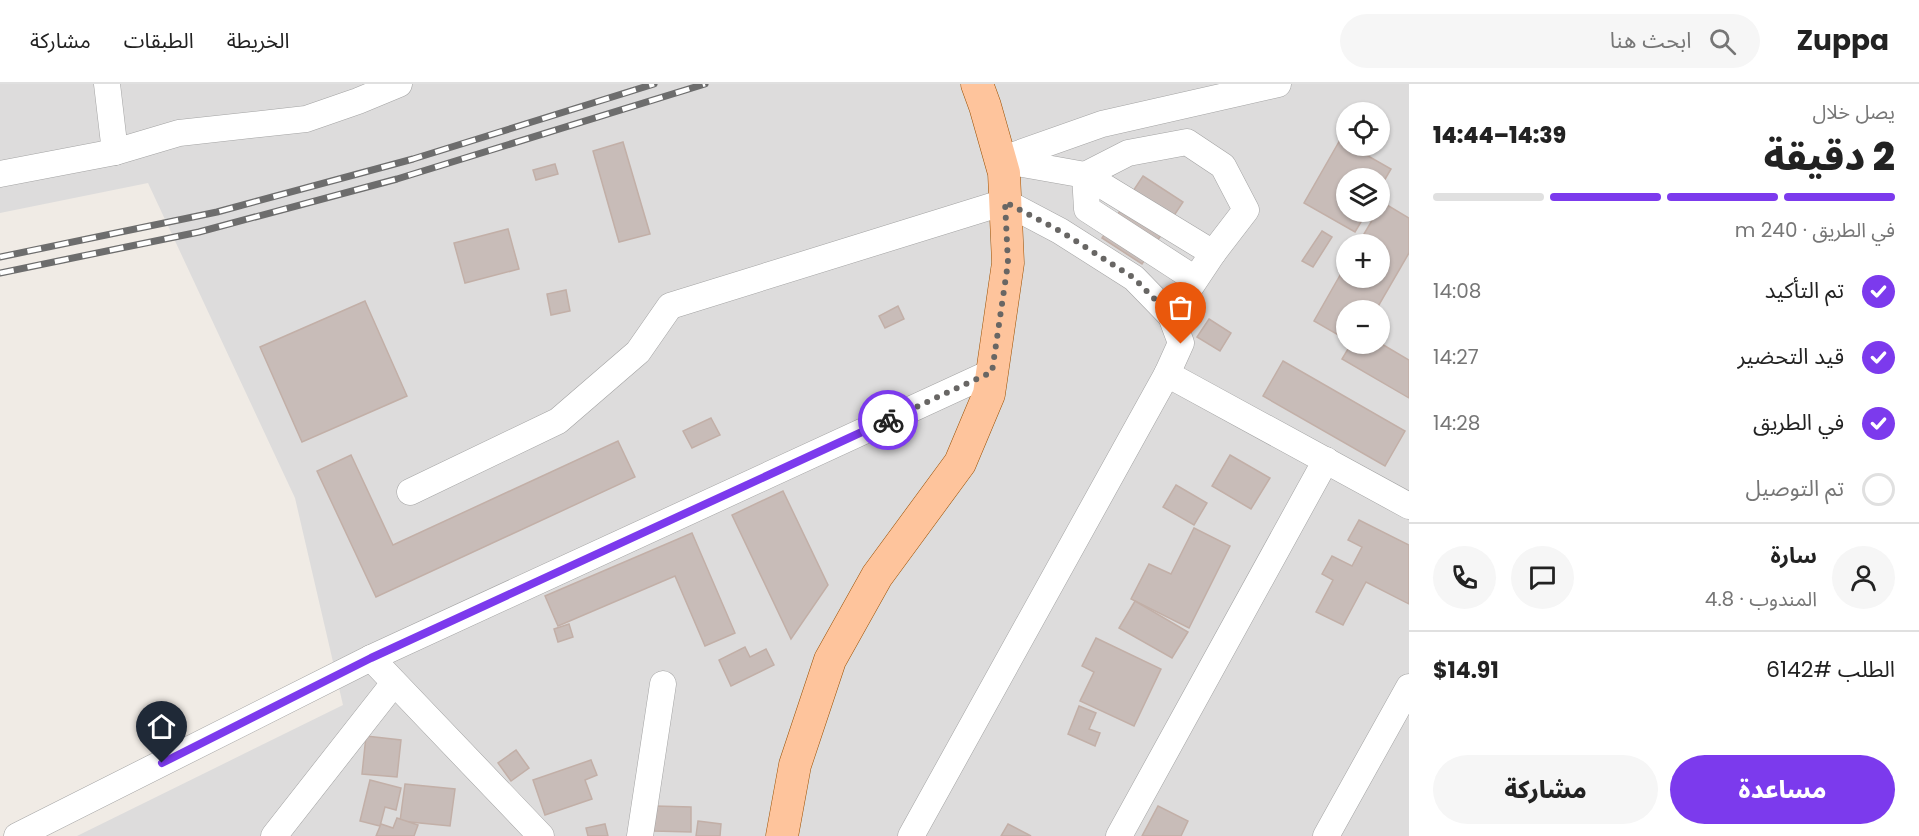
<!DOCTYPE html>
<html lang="ar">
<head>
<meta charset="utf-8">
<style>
  :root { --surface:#fff; --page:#f6f6f6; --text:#222; --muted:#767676; --line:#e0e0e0; --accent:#7c3aed }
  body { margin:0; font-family:Poppins,"Noto Sans Arabic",sans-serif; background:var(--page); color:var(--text); direction:rtl; height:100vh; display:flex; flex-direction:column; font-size:22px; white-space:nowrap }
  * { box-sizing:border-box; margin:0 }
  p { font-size:20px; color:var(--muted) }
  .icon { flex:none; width:33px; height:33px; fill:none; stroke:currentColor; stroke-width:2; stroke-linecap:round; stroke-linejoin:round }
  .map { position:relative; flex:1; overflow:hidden; direction:ltr }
  .panel { display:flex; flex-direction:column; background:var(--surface); width:510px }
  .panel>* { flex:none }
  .buttons { position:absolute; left:1336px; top:18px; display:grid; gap:12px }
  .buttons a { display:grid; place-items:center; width:54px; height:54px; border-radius:50%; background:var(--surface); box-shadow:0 2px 4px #0004; font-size:30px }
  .pin { position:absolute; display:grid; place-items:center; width:51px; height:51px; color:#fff; margin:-62px -26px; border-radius:50% 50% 50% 0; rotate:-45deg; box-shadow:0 0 6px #0007 }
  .pin .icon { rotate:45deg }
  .courier { position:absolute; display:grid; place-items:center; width:60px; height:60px; margin:-30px; border:4px solid #7c3aed; border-radius:50%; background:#fff; color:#222; box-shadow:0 2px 8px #0007 }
  .summary em { font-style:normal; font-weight:800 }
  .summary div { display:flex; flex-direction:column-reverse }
  .summary { display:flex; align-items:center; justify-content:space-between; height:102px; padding:0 24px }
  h1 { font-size:39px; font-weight:800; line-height:45px }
  .bar { display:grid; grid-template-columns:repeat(4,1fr); gap:9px 6px; align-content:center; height:72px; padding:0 24px }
  .bar i { height:8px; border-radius:4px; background:var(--line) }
  .bar .active { background:var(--accent) }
  .bar p { grid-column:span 4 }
  .line { display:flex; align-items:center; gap:15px; padding:0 24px; border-top:2px solid var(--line) }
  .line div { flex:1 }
  .round { display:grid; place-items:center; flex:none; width:63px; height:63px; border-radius:32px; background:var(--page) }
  ol { padding:0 24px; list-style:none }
  li { display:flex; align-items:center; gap:18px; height:66px }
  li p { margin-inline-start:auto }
  li .icon { padding:6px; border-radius:50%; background:var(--accent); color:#fff; stroke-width:4 }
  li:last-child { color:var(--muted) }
  li i { width:33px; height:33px; border:3px solid var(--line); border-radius:50% }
  .action { display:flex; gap:12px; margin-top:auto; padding:12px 24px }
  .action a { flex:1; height:69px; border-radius:36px; background:var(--accent); color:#fff; font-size:24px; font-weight:800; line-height:69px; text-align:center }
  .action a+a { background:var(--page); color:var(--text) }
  header { display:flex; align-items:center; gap:36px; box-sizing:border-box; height:84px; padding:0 30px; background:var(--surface); border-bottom:2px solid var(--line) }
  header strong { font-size:28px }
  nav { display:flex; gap:33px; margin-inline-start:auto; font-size:21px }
  .search { width:420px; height:54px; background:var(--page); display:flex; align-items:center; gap:15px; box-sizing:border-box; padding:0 21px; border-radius:33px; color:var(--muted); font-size:22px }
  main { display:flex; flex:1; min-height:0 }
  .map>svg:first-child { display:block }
  .residential { fill:#dddcdc; fill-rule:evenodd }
  .building { fill:#c8bcb8; stroke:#c2afa7; stroke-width:1.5 }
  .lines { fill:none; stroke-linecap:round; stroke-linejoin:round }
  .minor-casing { stroke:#a3a3a3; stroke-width:27 }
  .major-casing { stroke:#9a4f00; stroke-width:33 }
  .minor { stroke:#fff; stroke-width:26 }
  .major { stroke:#fec49c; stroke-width:32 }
  .rail-casing { stroke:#6d6d6d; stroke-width:7 }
  .rail { stroke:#fff; stroke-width:4.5; stroke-dasharray:14; stroke-linecap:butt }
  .done { stroke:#686664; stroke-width:6; stroke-dasharray:0 10.8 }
  .route { stroke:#7c3aed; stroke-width:8 }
</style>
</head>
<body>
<header>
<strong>Zuppa</strong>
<div class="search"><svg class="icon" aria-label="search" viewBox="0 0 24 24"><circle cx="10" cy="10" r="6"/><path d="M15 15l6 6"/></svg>ابحث هنا</div>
<nav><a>الخريطة</a><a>الطبقات</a><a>مشاركة</a></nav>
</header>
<main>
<section class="panel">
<div class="summary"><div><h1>2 دقيقة</h1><p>يصل خلال</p></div><em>14:39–14:44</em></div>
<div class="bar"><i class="active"></i><i class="active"></i><i class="active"></i><i></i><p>في الطريق · 240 m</p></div>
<ol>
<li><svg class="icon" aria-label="check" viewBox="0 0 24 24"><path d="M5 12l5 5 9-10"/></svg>تم التأكيد<p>14:08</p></li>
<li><svg class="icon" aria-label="check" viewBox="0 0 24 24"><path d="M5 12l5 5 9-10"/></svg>قيد التحضير<p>14:27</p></li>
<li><svg class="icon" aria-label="check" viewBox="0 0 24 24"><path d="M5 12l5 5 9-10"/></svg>في الطريق<p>14:28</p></li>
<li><i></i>تم التوصيل</li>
</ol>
<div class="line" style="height:108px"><a class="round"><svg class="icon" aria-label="person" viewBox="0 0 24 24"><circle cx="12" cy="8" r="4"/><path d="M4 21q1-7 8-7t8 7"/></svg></a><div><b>سارة</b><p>المندوب · 4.8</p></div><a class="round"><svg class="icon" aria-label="chat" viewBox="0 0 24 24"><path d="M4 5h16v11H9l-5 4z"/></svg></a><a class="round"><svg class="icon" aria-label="phone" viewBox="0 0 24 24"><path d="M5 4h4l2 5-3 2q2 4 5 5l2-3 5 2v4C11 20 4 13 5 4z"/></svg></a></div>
<div class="line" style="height:78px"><div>الطلب #6142</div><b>$14.91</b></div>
<div class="action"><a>مساعدة</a><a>مشاركة</a></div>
</section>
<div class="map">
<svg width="1409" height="752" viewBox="0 0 1409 752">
  <rect width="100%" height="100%" fill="#f0ebe5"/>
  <path class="residential" d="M0 0H1409V752H77L343 621 295 414 148 99 0 129ZM1347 28H1380V62H1347ZM1347 94H1380V128H1347ZM1347 160H1380V194H1347ZM1347 226H1380V260H1347Z"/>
  <g class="building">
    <polygon points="1340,56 1391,85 1380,104 1380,94 1347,94 1347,128 1367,128 1355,148 1304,119"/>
    <polygon points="623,58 650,150 619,158 593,67"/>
    <polygon points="555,80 558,90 536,96 533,86"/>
    <polygon points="1143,92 1183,118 1142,180 1102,154"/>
    <polygon points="1382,118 1409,134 1409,169 1376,226 1347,226 1347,256 1314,237 1347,179 1347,194 1380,194 1380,160 1358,160 1377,128 1380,128"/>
    <polygon points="508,145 519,185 465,199 454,159"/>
    <polygon points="1322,147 1332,153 1313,183 1302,177"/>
    <polygon points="566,206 570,227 551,231 547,210"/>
    <polygon points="365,217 407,312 302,358 260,263"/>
    <polygon points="898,222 904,235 885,244 879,232"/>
    <polygon points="1209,235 1231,249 1220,267 1197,253"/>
    <polygon points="1380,259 1409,276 1409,314 1342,275 1351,260"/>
    <polygon points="1283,277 1405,347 1385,382 1263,312"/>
    <polygon points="711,334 720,351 692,364 683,347"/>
    <polygon points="618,357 635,393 376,513 317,387 351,371 393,461"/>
    <polygon points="1230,371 1270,394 1251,425 1212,402"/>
    <polygon points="1176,401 1207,419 1194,441 1163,423"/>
    <polygon points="783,407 828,501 791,555 732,431"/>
    <polygon points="1359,436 1409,461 1409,520 1366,498 1343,541 1316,528 1333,496 1322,490 1332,472 1352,482 1362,463 1348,456"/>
    <polygon points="1194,444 1230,462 1189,544 1131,515 1149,480 1171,490"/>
    <polygon points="692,449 735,549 705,562 675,492 558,542 545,512"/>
    <polygon points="1135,517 1188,548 1172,574 1119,544"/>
    <polygon points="569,540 573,553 558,558 554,545"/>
    <polygon points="1096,554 1161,585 1134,642 1080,617 1094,588 1082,582"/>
    <polygon points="745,563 750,573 766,565 774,581 731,602 719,576"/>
    <polygon points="1079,622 1096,629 1089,645 1100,649 1095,662 1068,650"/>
    <polygon points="366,652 401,656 397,693 362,690"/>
    <polygon points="516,666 529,684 511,697 498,679"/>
    <polygon points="591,676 597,691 585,696 592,715 545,731 533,696"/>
    <polygon points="370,696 401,704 396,726 385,723 380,742 360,737"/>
    <polygon points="405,700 455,705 450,742 400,737"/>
    <polygon points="655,722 691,723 691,748 654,747"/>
    <polygon points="1158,722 1188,737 1181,752 1142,752"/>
    <polygon points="397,734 418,741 414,752 376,752 381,740 393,744"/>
    <polygon points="698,737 721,740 720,752 696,752"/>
    <polygon points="605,740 608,752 588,752 586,744"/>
    <polygon points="1008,740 1031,752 1001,752"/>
  </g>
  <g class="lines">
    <defs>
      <g id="minor">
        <polyline points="107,0 115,68"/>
        <polyline points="1003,75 1102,40 1278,0"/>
        <polyline points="1000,76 1085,91 1213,169 1171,232"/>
        <polyline points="0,90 115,68 179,49 306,35 358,17 399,0"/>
        <polyline points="1195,195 1087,125 1085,91 1128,69 1187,58 1223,82 1246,126 1213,169"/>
        <polyline points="1167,290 1409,422"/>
        <polyline points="410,408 558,337 638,268 670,222 1005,118 1060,147 1134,194 1171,232 1181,259 1167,290 911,752"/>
        <polyline points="371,574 541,752"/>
        <polyline points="17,752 371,574 992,288"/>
        <polyline points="274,752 394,599"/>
        <polyline points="640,752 663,600"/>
        <polyline points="1119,752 1326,376"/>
        <polyline points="1326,752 1409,603"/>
      </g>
      <polyline id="major" points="782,752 795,681 830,576 877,492 960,379 989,310 1008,179 1004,89 985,22 977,0"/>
    </defs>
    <use href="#minor" class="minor-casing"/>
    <use href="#major" class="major-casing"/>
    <use href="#minor" class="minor"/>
    <use href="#major" class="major"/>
    <defs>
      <g id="rail">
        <polyline points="0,173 217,128 413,75 654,0"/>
        <polyline points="0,189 199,148 397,95 705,0"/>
      </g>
    </defs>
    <use href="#rail" class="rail-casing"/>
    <use href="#rail" class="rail"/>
  </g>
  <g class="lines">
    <polyline class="done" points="888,336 992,288 1008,179 1005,118 1060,147 1134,194 1171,232 1181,260"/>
    <polyline class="route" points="162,679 371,574 888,336"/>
  </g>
</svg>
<div class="buttons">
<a><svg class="icon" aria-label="locate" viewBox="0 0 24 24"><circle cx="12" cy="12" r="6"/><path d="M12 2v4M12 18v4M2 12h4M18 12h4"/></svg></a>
<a><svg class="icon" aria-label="layers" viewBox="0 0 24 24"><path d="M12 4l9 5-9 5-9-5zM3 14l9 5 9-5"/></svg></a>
<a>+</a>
<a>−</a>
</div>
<div class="pin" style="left:1181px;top:260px;background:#ea580c"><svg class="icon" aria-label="bag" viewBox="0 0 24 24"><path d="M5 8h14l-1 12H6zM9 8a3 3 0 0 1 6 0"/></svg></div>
<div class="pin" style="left:162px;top:679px;background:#1f2937"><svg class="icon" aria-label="home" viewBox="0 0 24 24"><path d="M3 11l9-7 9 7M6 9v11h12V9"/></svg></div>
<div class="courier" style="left:888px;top:336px"><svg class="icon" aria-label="bike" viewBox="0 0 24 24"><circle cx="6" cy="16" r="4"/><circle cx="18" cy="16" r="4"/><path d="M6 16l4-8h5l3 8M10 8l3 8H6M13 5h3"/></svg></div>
</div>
</main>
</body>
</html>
